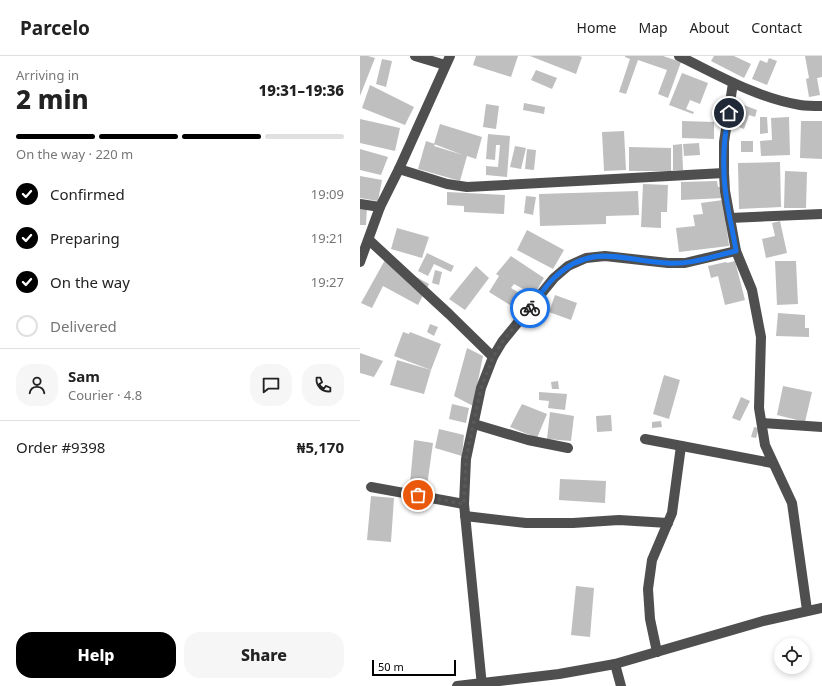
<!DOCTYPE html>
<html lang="en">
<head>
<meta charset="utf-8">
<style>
  :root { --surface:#fff; --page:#f6f6f6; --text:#222; --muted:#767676; --line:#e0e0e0; --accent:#000 }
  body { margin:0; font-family:"Noto Sans",sans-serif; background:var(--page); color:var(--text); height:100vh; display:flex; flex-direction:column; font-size:15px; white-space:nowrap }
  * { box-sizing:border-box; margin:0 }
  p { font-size:13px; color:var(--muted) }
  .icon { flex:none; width:22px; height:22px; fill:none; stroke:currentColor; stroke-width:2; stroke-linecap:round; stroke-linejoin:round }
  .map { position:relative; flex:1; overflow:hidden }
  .sheet { display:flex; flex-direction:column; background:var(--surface); width:360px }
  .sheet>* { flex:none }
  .controls { position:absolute; left:414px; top:582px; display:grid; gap:8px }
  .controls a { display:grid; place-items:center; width:36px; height:36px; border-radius:50%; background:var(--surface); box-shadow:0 2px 6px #0003; font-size:20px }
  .scale { position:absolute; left:12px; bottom:10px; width:84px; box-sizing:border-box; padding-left:4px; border:2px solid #000; border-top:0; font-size:11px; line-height:14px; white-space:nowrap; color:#000; -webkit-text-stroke:3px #fff; paint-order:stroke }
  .pin { position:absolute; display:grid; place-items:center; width:34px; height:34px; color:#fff; margin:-17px; border:2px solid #fff; border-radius:50%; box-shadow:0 1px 4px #0007 }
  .courier { position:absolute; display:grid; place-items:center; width:40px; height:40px; margin:-20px; border:3px solid #1a73e8; border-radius:50%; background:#fff; color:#222; box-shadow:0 1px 5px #0007 }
  .summary em { font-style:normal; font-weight:800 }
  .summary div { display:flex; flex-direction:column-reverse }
  .summary { display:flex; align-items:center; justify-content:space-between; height:68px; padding:0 16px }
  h1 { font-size:26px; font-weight:800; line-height:30px }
  .bar { display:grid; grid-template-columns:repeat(4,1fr); gap:6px 4px; align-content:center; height:48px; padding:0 16px }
  .bar i { height:5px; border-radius:3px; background:var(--line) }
  .bar .on { background:var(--accent) }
  .bar p { grid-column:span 4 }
  .line { display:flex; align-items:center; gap:10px; padding:0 16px; border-top:1px solid var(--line) }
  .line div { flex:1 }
  .round { display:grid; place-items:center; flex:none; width:42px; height:42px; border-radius:16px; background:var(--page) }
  ol { padding:0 16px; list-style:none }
  li { display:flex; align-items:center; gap:12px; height:44px }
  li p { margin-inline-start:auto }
  li .icon { padding:4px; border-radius:50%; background:var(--accent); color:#fff; stroke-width:4 }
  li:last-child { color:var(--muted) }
  li i { width:22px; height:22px; border:2px solid var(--line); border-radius:50% }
  .primary-button { display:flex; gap:8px; margin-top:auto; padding:8px 16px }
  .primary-button a { flex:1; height:46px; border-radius:16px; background:var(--accent); color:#fff; font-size:16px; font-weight:800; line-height:46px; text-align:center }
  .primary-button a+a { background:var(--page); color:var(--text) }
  header { display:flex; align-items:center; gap:24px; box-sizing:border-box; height:56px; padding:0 20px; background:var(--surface); border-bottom:1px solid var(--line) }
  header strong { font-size:19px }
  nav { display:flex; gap:22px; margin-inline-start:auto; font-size:14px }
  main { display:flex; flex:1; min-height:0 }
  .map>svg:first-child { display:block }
  .building { fill:#bfbfbf }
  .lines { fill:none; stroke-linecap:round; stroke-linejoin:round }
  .minor { stroke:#4f4f4f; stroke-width:10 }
  .done { stroke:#595959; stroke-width:4; stroke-dasharray:0 7.2 }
  .route { stroke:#1a73e8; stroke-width:5 }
</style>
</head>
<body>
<header>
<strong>Parcelo</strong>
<nav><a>Home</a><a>Map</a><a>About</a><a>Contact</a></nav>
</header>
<main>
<section class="sheet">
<div class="summary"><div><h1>2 min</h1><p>Arriving in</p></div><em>19:31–19:36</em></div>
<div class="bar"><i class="on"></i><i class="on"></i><i class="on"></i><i></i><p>On the way · 220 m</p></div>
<ol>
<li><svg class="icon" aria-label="check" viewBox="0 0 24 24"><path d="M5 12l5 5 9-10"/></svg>Confirmed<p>19:09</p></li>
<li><svg class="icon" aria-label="check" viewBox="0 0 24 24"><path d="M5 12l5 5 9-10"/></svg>Preparing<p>19:21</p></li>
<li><svg class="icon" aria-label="check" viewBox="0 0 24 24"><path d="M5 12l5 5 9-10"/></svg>On the way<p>19:27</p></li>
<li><i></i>Delivered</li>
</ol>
<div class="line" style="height:72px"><a class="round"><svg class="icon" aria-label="person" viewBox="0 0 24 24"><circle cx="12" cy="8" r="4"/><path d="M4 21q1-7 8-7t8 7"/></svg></a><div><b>Sam</b><p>Courier · 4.8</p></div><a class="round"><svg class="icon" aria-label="chat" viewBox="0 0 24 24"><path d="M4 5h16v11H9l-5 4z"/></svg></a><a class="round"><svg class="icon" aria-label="phone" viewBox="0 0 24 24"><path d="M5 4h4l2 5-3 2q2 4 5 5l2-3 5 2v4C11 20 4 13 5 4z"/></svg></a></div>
<div class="line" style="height:52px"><div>Order #9398</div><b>₦5,170</b></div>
<div class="primary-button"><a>Help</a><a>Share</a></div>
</section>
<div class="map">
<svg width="462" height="630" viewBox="0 0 462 630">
  <rect width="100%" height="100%" fill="#fff"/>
  <g class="building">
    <polygon points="0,0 8,0 15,2 0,40"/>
    <polygon points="116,0 158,0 151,21 113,9"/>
    <polygon points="170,0 219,0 222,1 216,18"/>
    <polygon points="265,0 303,0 321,6 308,42 298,38 307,14 278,4 266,38 259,36 270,3 265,1"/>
    <polygon points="354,0 374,0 391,8 384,22 351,5"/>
    <polygon points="445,0 462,0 462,21 457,22 460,39 449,41 446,23 449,22"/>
    <polygon points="409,2 417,5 407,29 392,23 400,4 407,7"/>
    <polygon points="22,3 32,5 26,31 16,28"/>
    <polygon points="176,14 197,22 192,33 171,24"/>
    <polygon points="322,17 348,27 340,48 330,44 326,53 334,56 333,58 309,49"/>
    <polygon points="10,29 54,51 45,69 2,52"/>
    <polygon points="164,47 185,51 184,58 163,54"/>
    <polygon points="126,48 139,50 136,73 123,71"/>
    <polygon points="381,48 397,54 395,61 389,59 384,73 374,69"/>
    <polygon points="400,61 407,61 408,77 400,78"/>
    <polygon points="429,61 430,99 401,100 400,85 412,84 411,62"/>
    <polygon points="0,63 40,72 35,95 0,87"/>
    <polygon points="322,65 354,66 354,83 322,82"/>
    <polygon points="441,65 462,65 462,103 440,102"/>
    <polygon points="80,68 122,81 116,103 107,100 100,125 58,113 66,85 75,88 74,90 103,99 74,88"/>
    <polygon points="264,75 266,114 244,115 242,76"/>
    <polygon points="128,78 150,80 147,121 126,119 126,110 138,111 140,89 136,89 135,104 126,103"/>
    <rect x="381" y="85" width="12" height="11"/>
    <polygon points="339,87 340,99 324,100 323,88"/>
    <polygon points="322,88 323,114 313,114 313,89"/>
    <polygon points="155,90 166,92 161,113 150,111"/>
    <polygon points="269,91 311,92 311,115 269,115"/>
    <polygon points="0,93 28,101 21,119 0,114"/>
    <polygon points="167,93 176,94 174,114 165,113"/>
    <polygon points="420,106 421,151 379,153 378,107"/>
    <polygon points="425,115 447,116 446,152 424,152"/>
    <polygon points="0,120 22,124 18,145 0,142"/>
    <polygon points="357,125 358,131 363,131 364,142 321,144 321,126"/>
    <polygon points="283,128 308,129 307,156 301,156 301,172 281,171"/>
    <polygon points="278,135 279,159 246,160 246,168 180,170 179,138"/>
    <polygon points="87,136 145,139 144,158 104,156 104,150 87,149"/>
    <polygon points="166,140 176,141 173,159 164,157"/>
    <polygon points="363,144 369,190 319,196 316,172 335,170 333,159 343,158 341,147"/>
    <polygon points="0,150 7,150 6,169 0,169"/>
    <polygon points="420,165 427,197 406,202 402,183 415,180 412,167"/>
    <polygon points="37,172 69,181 62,202 31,193"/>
    <polygon points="167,174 204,194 193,213 157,194"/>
    <polygon points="67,197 94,210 91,216 74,208 68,220 58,215"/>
    <polygon points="151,200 184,222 174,239 154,228 151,232 166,241 158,254 129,236 139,220 136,218"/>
    <polygon points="25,204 69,228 58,249 23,230 12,252 1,247"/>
    <polygon points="375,205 385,244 365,249 358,220 351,222 348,210 366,206 367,207"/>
    <polygon points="415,205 436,205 438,248 417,249"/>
    <polygon points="116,210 129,222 105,254 89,243"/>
    <polygon points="75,214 82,216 79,229 72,227"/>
    <polygon points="195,239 217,247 211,264 189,256"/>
    <polygon points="418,257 445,259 445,272 449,272 449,281 416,280"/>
    <polygon points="70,268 78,271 74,280 67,276"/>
    <polygon points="43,276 49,278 50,276 81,288 71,314 34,300"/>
    <polygon points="107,292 123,300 113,350 94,340"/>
    <polygon points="0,297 23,305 14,321 0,317"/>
    <polygon points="37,304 71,314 64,338 30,329"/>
    <polygon points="304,319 320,324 309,363 293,358"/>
    <polygon points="198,325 199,333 192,333 191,326"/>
    <polygon points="423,330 452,336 445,366 417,359"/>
    <polygon points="179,336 207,338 205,354 188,352 189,345 179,344"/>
    <polygon points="381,341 390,345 380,365 372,362"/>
    <polygon points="92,348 109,352 106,367 89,363"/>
    <polygon points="162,348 187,358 177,382 150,371"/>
    <polygon points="190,356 214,360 211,385 187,383"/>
    <polygon points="251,359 252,375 237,376 236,360"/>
    <polygon points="301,365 302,371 292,372 292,366"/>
    <polygon points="394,371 399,372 396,382 391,381"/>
    <polygon points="79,373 104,379 102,400 75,392"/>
    <polygon points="54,384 73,387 67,430 50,427"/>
    <polygon points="200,423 246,425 245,447 199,444"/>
    <polygon points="11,440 34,442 31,486 7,484"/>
    <polygon points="216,530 234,532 230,581 211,579"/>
  </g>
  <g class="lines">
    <g class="minor">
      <polyline points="55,0 85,9"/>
      <path d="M319 0C358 19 397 42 440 49 447 50 455 50 462 50"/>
      <polyline points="373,27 364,86 364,117 365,135 376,195 392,234 401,281 399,352 405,389 432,447 447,554"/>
      <polyline points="39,113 87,128 107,131 364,117"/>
      <polyline points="0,148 20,151"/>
      <polyline points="370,162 462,158"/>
      <polyline points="9,184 89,258 133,301"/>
      <polyline points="0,206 20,151 39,113 90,0"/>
      <polyline points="402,367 462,371"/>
      <polyline points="114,368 168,384 208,392"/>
      <polyline points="285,383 412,407"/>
      <polyline points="11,431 104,448"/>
      <polyline points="105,460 166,467 213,467 259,464 308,467"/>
      <polyline points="297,596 290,563 288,533 292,504 312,457 321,390"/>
      <polyline points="255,608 261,630"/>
      <polyline points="97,630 199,618 255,608 403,565 462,552"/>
      <polyline points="122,630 104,448 106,403 121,332 133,301 142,286 194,222 208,210 226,202 245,200 308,207 325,207 376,195"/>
    </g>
  </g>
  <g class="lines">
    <polyline class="done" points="58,439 104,448 106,403 121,332 133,301 142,286 170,252"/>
    <path class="route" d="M170 252C178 242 185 230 195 221 232 186 263 205 307 207 330 209 354 200 376 195 372 169 364 142 364 115 363 95 365 76 369 57"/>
  </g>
</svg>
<div class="controls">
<a><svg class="icon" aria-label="locate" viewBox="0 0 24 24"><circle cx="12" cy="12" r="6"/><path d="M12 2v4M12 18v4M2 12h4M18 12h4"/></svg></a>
</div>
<div class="scale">50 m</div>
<div class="pin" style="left:58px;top:439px;background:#ea580c"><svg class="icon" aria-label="bag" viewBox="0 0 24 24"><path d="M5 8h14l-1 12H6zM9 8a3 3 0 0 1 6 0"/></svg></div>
<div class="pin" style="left:369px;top:57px;background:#1f2937"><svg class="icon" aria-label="home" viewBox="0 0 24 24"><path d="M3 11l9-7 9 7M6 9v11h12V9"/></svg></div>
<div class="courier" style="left:170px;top:252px"><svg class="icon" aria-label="bike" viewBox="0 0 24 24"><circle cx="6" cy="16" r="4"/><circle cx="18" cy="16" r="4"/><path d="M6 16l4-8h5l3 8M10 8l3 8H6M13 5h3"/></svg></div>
</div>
</main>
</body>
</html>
